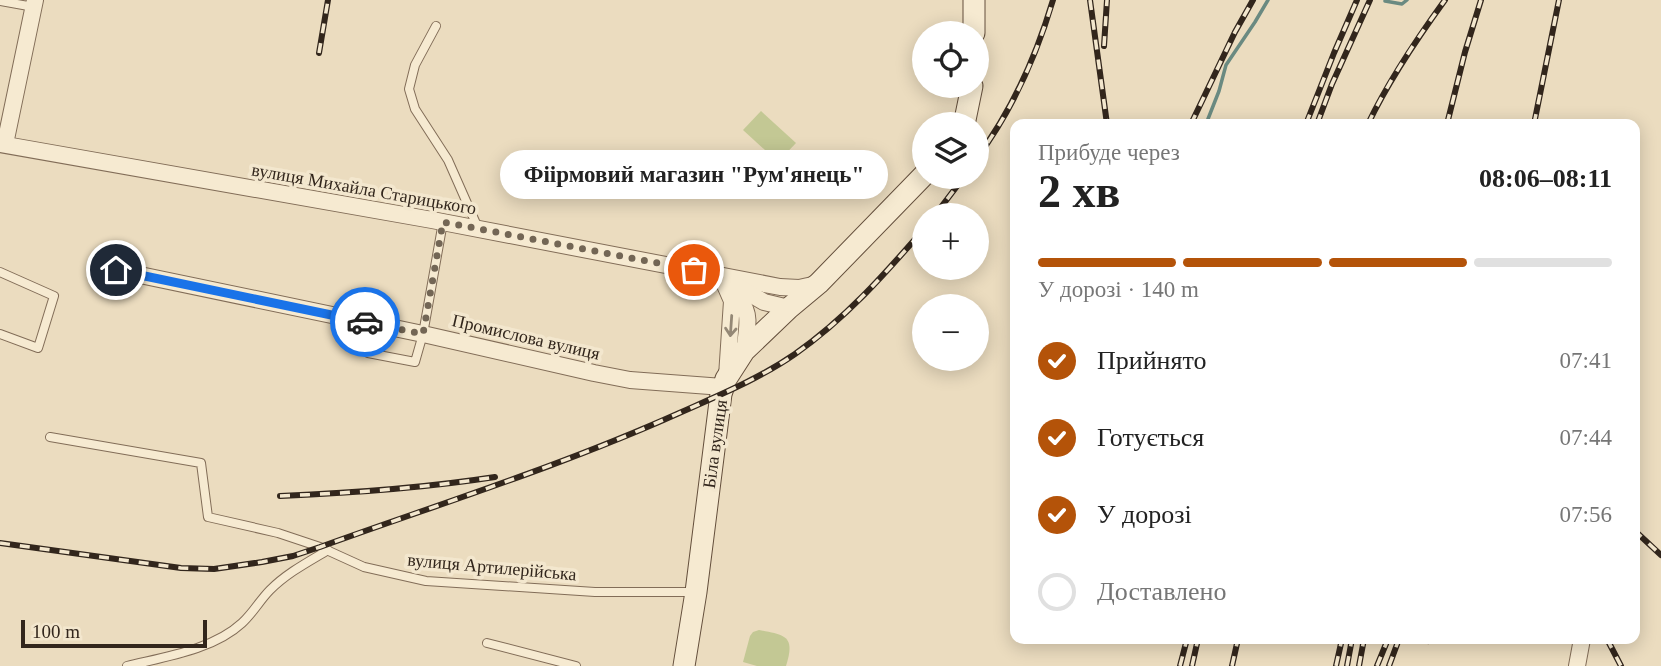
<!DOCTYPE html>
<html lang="uk">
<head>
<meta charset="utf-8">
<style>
  :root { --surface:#fff; --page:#f6f6f6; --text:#222; --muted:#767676; --line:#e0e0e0; --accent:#b45309 }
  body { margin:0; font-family:Georgia,serif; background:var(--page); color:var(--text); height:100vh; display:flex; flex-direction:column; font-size:26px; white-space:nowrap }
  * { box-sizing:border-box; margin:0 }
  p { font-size:23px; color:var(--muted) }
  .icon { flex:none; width:38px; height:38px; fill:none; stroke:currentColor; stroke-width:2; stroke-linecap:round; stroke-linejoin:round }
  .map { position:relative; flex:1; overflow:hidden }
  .details { position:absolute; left:1010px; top:119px; width:630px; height:525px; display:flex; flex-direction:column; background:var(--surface); border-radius:14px; box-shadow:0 4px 18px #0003 }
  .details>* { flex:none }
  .tools { position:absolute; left:912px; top:21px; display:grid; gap:14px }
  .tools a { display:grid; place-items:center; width:77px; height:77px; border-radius:50%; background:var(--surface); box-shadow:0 4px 18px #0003; font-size:35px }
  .scale { position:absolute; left:21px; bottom:18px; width:186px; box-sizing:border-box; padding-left:7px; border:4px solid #32261c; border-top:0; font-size:19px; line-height:24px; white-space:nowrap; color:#32261c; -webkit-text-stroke:5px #f3e7ce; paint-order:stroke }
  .pin { position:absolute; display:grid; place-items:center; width:60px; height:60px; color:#fff; margin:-30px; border:4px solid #fff; border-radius:50%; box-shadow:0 2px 7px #0007 }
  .courier { position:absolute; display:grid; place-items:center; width:70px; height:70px; margin:-35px; border:5px solid #1a73e8; border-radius:50%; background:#fff; color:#222; box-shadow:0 2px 9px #0007 }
  .bubble { position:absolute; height:49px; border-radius:24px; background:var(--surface); box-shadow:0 4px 18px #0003; font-size:23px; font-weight:600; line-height:49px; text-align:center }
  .head em { font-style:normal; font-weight:600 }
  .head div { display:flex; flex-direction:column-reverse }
  .head { display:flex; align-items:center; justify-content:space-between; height:119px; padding:0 28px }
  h1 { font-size:46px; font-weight:600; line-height:52px }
  .bar { display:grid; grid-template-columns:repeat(4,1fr); gap:10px 7px; align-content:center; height:84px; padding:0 28px }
  .bar i { height:9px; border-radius:5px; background:var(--line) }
  .bar .current { background:var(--accent) }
  .bar p { grid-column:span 4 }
  ol { padding:0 28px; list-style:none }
  li { display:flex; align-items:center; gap:21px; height:77px }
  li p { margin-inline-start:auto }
  li .icon { padding:7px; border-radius:50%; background:var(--accent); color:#fff; stroke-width:4 }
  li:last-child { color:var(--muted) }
  li i { width:38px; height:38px; border:4px solid var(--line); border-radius:50% }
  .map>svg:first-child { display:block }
  .grass { fill:#c3c894 }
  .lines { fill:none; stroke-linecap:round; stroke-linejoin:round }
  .stream { stroke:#6a8a81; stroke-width:3.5 }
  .lane-casing { stroke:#826d58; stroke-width:10 }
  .street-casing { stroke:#826d58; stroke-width:18 }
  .secondary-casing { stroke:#644f3c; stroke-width:23 }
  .lane { stroke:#f6ead1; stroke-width:8 }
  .street { stroke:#f6ead1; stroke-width:16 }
  .secondary { stroke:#f6ead1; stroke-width:21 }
  .rail-casing { stroke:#32261c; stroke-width:6 }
  .rail { stroke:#f3e7ce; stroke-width:3.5; stroke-dasharray:10; stroke-linecap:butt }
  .oneway { stroke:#948876 }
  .done { stroke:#736655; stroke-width:7; stroke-dasharray:0 12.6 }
  .route { stroke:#1a73e8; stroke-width:9 }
  .labels { text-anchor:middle; stroke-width:7; stroke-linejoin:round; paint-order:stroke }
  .street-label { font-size:18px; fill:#32261c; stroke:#f3e7ce }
</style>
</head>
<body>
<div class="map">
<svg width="1661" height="666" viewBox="0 0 1661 666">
  <rect width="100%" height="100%" fill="#ebdcbf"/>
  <g class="grass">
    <polygon points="761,111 796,143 778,162 743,130"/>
    <path d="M759 630C787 635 795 637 786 666H757L743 662 750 636 753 632Z"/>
  </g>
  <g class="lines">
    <g class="stream">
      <polyline points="1385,1 1402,4 1407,0"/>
      <polyline points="1206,124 1219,91 1226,65 1255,22 1268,0"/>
    </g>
    <defs>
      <g id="lane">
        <polyline points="0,1 34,7"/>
        <polyline points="436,26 415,65 409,89 415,109 448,160 478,228"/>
        <polyline points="0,272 54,296 38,348 0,334"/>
        <polyline points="368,353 415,362 423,334 443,222"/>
        <polyline points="50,437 201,463 208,517 278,533 320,547 364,567 426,581 595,592 696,592"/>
        <polyline points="487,643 576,666"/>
        <path d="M127 666C164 657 213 650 242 623 253 613 260 600 270 590 287 573 308 562 328 550"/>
      </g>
      <g id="street">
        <polyline points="0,144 432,220 780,287 799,288 817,284"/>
        <polyline points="5,144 35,0"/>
        <polyline points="116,270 423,334 594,373 630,380 723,387"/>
        <polyline points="721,276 732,301 727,376"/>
        <polyline points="735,285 764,302 789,308"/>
        <path d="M730 286C752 312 749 319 744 351"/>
        <polyline points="1577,666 1582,639"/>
      </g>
      <g id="secondary">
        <polyline points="974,33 974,0"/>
        <polyline points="962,124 965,120 972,86"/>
        <polyline points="684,666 696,592 721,394 726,379 744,351 789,308 819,283 924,175"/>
      </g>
    </defs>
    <use href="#lane" class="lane-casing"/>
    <use href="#street" class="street-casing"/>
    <use href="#secondary" class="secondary-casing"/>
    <use href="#lane" class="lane"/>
    <use href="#street" class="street"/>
    <use href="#secondary" class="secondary"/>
    <defs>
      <g id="rail">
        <polyline points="1090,0 1107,124"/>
        <polyline points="1104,46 1107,0"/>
        <polyline points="319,53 328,0"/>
        <polyline points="1191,124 1235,32 1253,0"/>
        <polyline points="1306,124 1334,53 1357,0"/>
        <polyline points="1317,124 1332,84 1370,0"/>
        <path d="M1368 124C1389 80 1416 40 1445 0"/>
        <polyline points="1447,124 1465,52 1481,0"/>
        <polyline points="1534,124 1559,0"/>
        <path d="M976 159C1012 111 1036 57 1053 0"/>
        <polyline points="935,215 964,177"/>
        <path d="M280 496C352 493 424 488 495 477"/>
        <polyline points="1634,530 1661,555"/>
        <path d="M0 543 181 568 214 569 262 562 293 556 320 547C439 504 561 466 677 414 717 396 759 379 795 354 846 318 883 276 924 229"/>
        <polyline points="1607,639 1621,666"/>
        <polyline points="1428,641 1429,639"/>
        <polyline points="1180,666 1187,639"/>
        <polyline points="1192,666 1198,639"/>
        <polyline points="1232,666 1238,639"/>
        <polyline points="1336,666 1342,639"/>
        <polyline points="1347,666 1352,639"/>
        <polyline points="1359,666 1364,639"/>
        <polyline points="1377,666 1388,639"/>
        <polyline points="1389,666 1399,639"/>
      </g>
    </defs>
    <use href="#rail" class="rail-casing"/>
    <use href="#rail" class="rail"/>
  </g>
  <defs><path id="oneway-shaft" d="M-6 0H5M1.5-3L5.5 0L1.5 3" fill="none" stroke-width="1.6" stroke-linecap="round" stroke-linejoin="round" transform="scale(1.75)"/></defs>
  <use class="oneway" href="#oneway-shaft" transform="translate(731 326) rotate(94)"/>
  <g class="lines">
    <polyline class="done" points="365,322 423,334 443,222 694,270"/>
    <polyline class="route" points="116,270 365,322"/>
  </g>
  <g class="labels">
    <g class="street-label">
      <text transform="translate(364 189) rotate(10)" y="6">вулиця Михайла Старицького</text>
      <text transform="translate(526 337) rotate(13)" y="6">Промислова вулиця</text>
      <text transform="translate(715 444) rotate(-82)" y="6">Біла вулиця</text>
      <text transform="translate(492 567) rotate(5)" y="6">вулиця Артилерійська</text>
    </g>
  </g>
</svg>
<div class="tools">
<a><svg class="icon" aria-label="locate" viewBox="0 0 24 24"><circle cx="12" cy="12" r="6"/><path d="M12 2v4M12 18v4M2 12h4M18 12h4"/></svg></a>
<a><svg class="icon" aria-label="layers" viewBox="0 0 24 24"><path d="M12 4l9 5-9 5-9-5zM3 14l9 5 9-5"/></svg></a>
<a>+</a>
<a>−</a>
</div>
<div class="scale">100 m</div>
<div class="pin" style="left:694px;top:270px;background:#ea580c"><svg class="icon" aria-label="bag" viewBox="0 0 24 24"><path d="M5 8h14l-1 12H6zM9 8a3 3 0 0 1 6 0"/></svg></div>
<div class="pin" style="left:116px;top:270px;background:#1f2937"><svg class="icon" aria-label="home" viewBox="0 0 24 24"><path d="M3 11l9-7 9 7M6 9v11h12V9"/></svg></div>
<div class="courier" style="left:365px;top:322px"><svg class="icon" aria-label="car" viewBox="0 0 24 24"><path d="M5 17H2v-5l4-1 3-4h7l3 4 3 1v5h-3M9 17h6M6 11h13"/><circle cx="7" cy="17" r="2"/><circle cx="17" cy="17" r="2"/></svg></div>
<div class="bubble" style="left:500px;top:150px;width:388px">Фіірмовий магазин &quot;Рум'янець&quot;</div>
<section class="details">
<div class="head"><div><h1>2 хв</h1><p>Прибуде через</p></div><em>08:06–08:11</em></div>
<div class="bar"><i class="current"></i><i class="current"></i><i class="current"></i><i></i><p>У дорозі · 140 m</p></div>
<ol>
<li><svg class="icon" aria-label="check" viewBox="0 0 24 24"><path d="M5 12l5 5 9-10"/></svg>Прийнято<p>07:41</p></li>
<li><svg class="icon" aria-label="check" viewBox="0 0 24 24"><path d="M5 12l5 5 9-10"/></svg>Готується<p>07:44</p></li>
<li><svg class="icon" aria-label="check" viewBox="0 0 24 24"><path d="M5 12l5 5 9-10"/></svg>У дорозі<p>07:56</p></li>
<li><i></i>Доставлено</li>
</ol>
</section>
</div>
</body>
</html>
